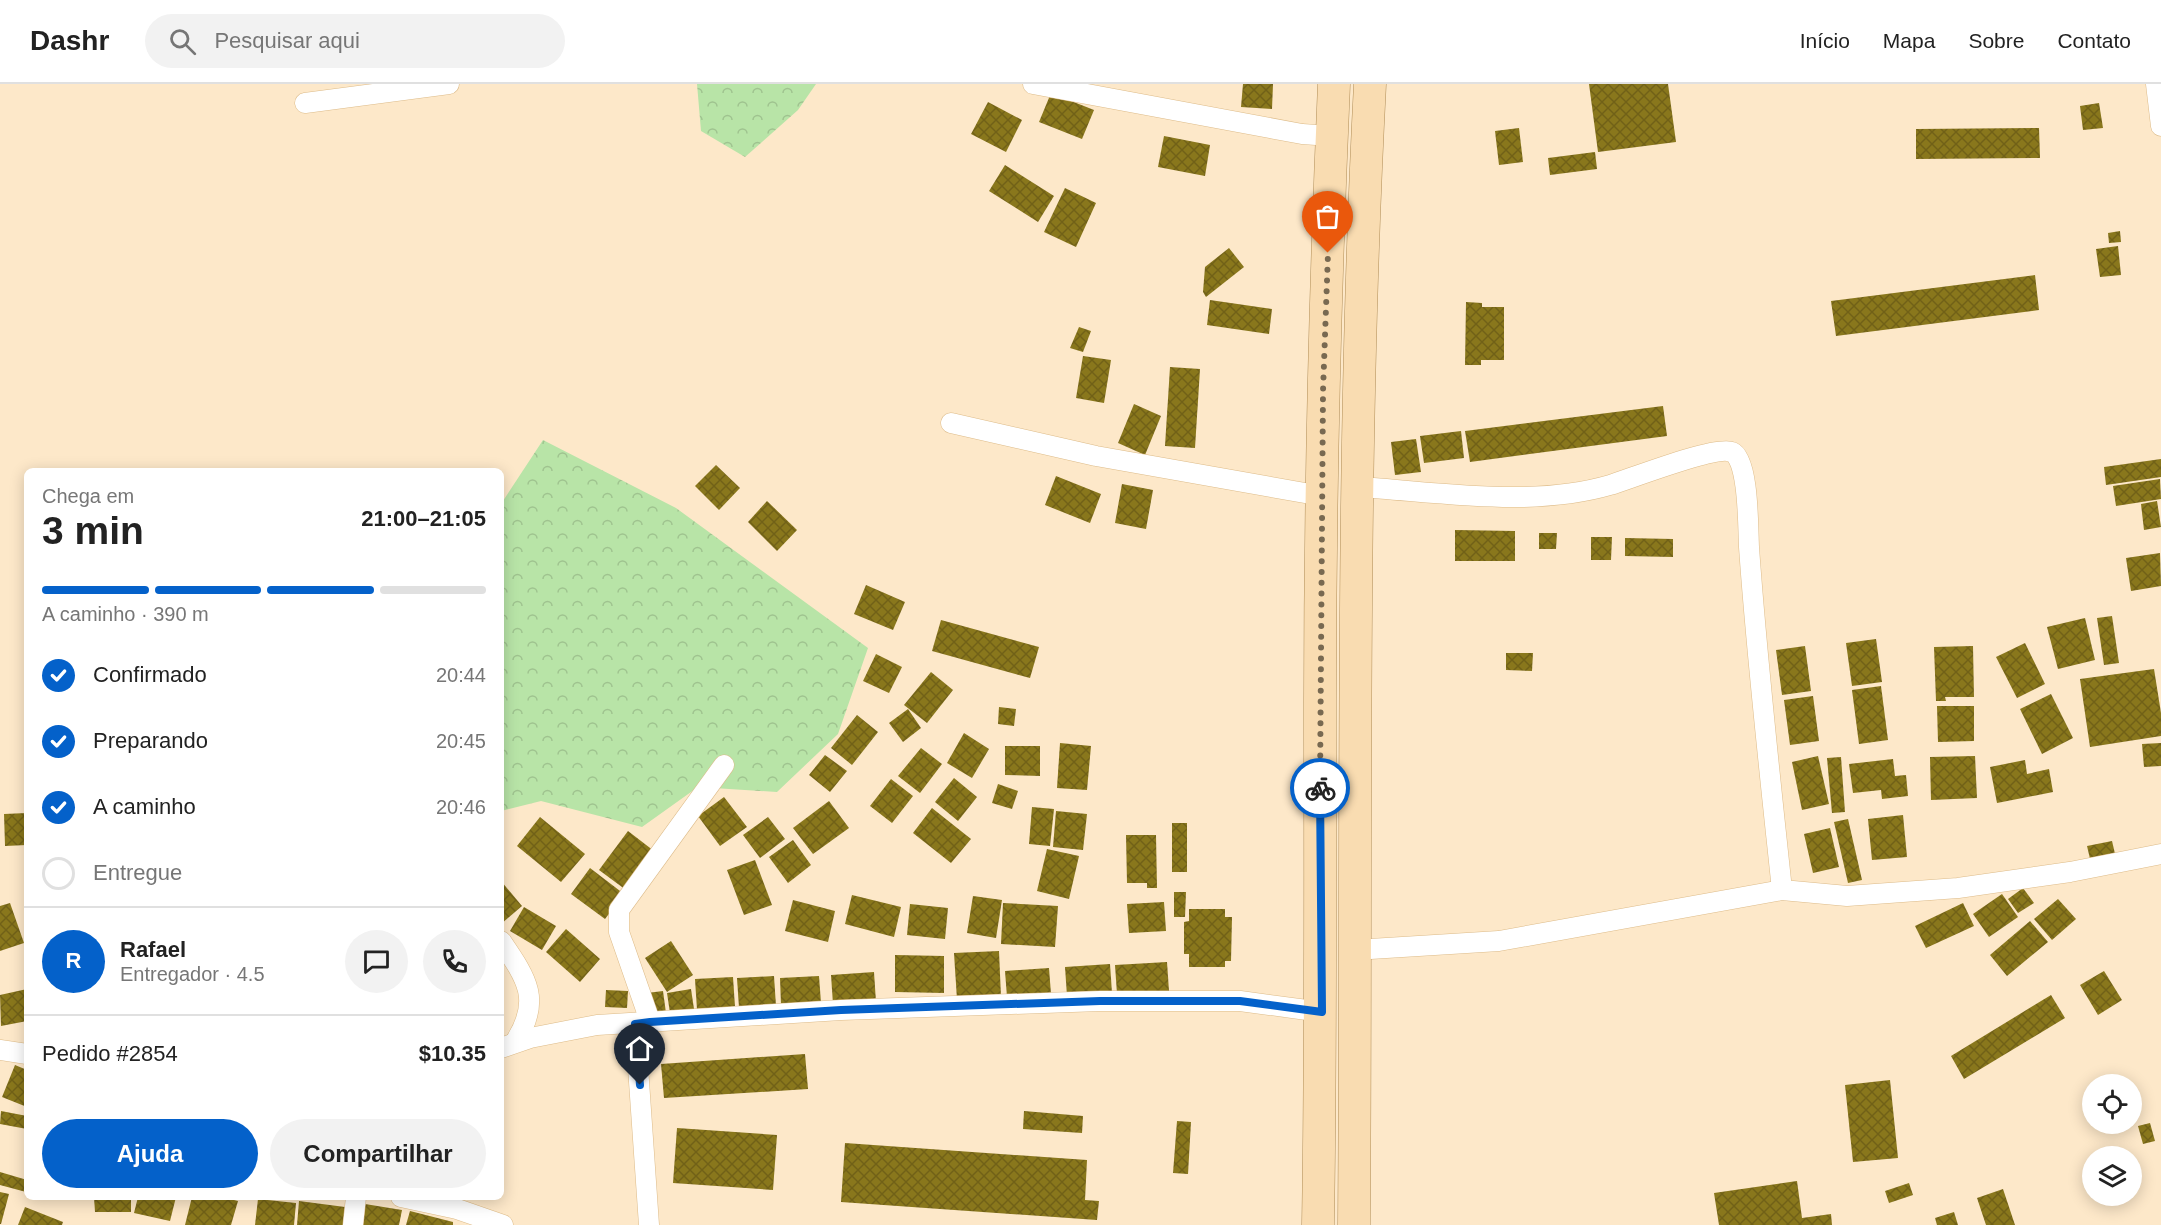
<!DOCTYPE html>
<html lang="pt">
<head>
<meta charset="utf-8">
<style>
  :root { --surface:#fff; --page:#f2f2f2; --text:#222; --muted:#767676; --line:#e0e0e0; --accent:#0461ca }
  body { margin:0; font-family:Arial,sans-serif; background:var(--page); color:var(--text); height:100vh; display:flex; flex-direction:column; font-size:22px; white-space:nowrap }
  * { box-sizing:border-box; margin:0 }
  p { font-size:20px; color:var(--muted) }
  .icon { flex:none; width:33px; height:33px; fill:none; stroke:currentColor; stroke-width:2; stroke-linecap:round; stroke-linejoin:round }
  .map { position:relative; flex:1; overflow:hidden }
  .panel { position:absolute; left:24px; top:384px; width:480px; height:732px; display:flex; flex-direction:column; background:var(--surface); border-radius:9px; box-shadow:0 3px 15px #0003 }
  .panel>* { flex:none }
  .buttons { position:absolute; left:2082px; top:990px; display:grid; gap:12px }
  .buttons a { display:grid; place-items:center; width:60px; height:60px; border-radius:50%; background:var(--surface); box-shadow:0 3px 15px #0003; font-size:30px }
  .pin { position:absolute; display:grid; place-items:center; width:51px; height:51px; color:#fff; margin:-62px -26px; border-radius:50% 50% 50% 0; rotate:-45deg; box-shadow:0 0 6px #0007 }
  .pin .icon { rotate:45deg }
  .courier { position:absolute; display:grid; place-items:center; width:60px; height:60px; margin:-30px; border:4px solid #0461ca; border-radius:50%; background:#fff; color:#222; box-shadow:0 2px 8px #0007 }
  .overview em { font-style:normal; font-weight:700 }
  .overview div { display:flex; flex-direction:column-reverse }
  .overview { display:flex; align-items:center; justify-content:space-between; height:102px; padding:0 18px }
  h1 { font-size:39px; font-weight:700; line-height:45px }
  .bar { display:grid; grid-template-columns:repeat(4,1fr); gap:9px 6px; align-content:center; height:72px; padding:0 18px }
  .bar i { height:8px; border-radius:4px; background:var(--line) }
  .bar .active { background:var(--accent) }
  .bar p { grid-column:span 4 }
  .line { display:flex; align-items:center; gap:15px; padding:0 18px; border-top:2px solid var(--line) }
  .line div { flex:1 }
  .round { display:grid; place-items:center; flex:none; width:63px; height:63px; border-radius:32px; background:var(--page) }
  ol { padding:0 18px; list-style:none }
  li { display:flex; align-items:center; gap:18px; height:66px }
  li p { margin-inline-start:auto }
  li .icon { padding:6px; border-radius:50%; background:var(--accent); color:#fff; stroke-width:4 }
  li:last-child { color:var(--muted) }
  li i { width:33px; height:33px; border:3px solid var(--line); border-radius:50% }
  .cta { display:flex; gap:12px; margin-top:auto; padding:12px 18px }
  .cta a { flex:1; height:69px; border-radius:36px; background:var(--accent); color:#fff; font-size:24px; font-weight:700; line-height:69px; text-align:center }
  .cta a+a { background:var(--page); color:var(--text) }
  header { display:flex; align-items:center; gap:36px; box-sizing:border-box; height:84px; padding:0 30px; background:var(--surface); border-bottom:2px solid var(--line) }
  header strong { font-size:28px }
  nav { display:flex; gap:33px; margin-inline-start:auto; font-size:21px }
  .search { width:420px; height:54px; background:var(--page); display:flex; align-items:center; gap:15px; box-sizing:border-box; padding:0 21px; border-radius:33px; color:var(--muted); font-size:22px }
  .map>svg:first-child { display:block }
  .forest { fill:url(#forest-crowns) }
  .building { fill:url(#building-cross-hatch) }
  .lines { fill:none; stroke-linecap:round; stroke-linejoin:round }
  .minor-casing { stroke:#db8; stroke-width:21 }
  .primary-casing { stroke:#b08d57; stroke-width:33 }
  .minor { stroke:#fff; stroke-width:20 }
  .primary { stroke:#f9dcb1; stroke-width:32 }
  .done { stroke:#786951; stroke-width:6; stroke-dasharray:0 10.8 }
  .route { stroke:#0461ca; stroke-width:8 }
</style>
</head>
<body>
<header>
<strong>Dashr</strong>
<div class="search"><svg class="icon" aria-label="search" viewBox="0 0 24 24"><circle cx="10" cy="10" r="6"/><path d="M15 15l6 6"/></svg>Pesquisar aqui</div>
<nav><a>Início</a><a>Mapa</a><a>Sobre</a><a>Contato</a></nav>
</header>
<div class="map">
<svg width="2161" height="1141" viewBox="0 0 2161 1141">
  <defs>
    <pattern id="forest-crowns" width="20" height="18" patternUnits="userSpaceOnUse" patternTransform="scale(1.5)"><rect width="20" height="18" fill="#b8e4a7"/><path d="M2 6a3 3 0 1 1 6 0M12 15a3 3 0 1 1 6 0" fill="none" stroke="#9fc38f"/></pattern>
    <pattern id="building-cross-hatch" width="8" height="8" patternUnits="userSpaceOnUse" patternTransform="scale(1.5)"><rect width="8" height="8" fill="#89771c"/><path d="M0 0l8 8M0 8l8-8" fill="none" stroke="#716117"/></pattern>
  </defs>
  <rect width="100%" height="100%" fill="#fde8c9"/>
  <g class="forest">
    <polygon points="697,0 816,0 798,26 745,73 701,47"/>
    <polygon points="543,356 676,424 868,564 838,650 777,708 698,703 642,743 541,717 501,727 501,420"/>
  </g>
  <g class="building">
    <polygon points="1243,0 1273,0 1272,25 1241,23"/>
    <polygon points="1589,0 1668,0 1676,58 1598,68"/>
    <polygon points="1051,9 1094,26 1082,55 1039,38"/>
    <polygon points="988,18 1022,36 1006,68 971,50"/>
    <polygon points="2099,19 2103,44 2083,46 2080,22"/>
    <polygon points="1519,44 1523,78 1499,81 1495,47"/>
    <polygon points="2039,44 2040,74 1916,75 1916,45"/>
    <polygon points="1164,52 1210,61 1205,92 1158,83"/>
    <polygon points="1595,68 1597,85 1550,91 1548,74"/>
    <polygon points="1005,81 1054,112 1038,138 989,107"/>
    <polygon points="1065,104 1096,119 1076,163 1044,148"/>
    <polygon points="2120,147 2121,158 2109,159 2108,149"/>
    <polygon points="2118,162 2121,191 2100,193 2096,165"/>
    <polygon points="1229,164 1244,183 1206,213 1203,208 1205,183"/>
    <polygon points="2035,191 2039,226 1836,252 1831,217"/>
    <polygon points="1210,216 1272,225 1269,250 1207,241"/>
    <polygon points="1466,218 1482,219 1482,223 1504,223 1504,276 1481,276 1481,281 1465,281"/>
    <polygon points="1079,243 1091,247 1083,268 1070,264"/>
    <polygon points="1083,272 1111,276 1104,319 1076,314"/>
    <polygon points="1170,283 1200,285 1195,364 1165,362"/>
    <polygon points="1134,320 1161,332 1145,371 1118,359"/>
    <polygon points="1663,322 1667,352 1470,378 1465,347"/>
    <polygon points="1461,347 1464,374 1424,379 1420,352"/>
    <polygon points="1416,355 1421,388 1395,391 1391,358"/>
    <polygon points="2161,375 2161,393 2106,401 2104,383"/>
    <polygon points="716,381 740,404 719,426 695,402"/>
    <polygon points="1056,392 1101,410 1090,439 1045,421"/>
    <polygon points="2160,395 2161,415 2116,422 2113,402"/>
    <polygon points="1122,400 1153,406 1146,445 1115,439"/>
    <polygon points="767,417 797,446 777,467 748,438"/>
    <polygon points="2157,417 2161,443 2144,446 2141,420"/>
    <polygon points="1455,446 1515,447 1515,477 1455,477"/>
    <polygon points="1539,449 1557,449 1556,465 1539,465"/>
    <polygon points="1591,453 1612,453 1611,476 1591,476"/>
    <polygon points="1625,454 1673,455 1673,473 1625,472"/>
    <polygon points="2160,469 2161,502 2131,507 2126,474"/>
    <polygon points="866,501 905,518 893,546 854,530"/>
    <polygon points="2112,532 2119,579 2104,581 2097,534"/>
    <polygon points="2085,534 2095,576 2058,585 2047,543"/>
    <polygon points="941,536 1039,563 1030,594 932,567"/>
    <polygon points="1876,555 1882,598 1852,602 1846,559"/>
    <polygon points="2025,559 2045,600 2017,614 1996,573"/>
    <polygon points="1805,562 1811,607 1782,611 1776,566"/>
    <polygon points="1973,562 1974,613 1945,613 1946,617 1936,617 1934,563"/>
    <polygon points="1506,569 1533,569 1532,587 1506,586"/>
    <polygon points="876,570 902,583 889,609 863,597"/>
    <polygon points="2154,585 2161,629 2161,652 2090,663 2080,595"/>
    <polygon points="931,588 953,606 927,639 904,621"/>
    <polygon points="1881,602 1888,656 1859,660 1852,606"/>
    <polygon points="2051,610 2073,654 2042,670 2020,625"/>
    <polygon points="1813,612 1819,657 1790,661 1784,616"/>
    <polygon points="1937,622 1974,622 1974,657 1938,658"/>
    <polygon points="999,623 1016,625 1014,642 998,640"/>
    <polygon points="908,625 921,644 903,658 889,639"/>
    <polygon points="857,631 878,648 852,681 831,664"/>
    <polygon points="964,649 989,665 972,694 947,679"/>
    <polygon points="1060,659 1091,662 1087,706 1057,704"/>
    <polygon points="2161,659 2161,682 2144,683 2142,660"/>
    <polygon points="1005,662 1040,662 1040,692 1005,691"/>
    <polygon points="921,664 942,680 920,709 898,692"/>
    <polygon points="825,671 847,687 830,708 809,691"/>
    <polygon points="1818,672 1829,720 1802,726 1792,678"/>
    <polygon points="1975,672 1977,714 1931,716 1930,673"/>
    <polygon points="1841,673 1845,728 1832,729 1827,674"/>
    <polygon points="1893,675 1895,692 1906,691 1908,712 1882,715 1881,706 1853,709 1849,680"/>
    <polygon points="2025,676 2027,690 2049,685 2053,708 1997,719 1990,683"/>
    <polygon points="954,694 977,713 958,737 935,718"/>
    <polygon points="891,695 913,712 892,739 870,722"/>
    <polygon points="998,700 1018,707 1012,725 992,719"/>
    <polygon points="724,713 747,743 720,762 698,732"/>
    <polygon points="829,717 849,744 813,770 793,744"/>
    <polygon points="1032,723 1054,725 1050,762 1029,760"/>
    <polygon points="932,724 971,755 951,779 913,749"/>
    <polygon points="1056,727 1087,730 1083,766 1053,763"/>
    <polygon points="27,729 27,761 5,762 4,730"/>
    <polygon points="1903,731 1907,773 1872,776 1868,735"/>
    <polygon points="540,733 585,770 561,798 517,762"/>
    <polygon points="768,733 785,755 760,774 743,751"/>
    <polygon points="1848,735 1862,796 1848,799 1834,738"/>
    <rect x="1172" y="739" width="15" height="49"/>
    <polygon points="1830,744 1839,783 1813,789 1804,750"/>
    <polygon points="628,747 654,767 626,806 599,786"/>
    <polygon points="1126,751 1156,751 1157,804 1147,804 1147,799 1127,799"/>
    <polygon points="793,756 811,781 788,799 769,773"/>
    <polygon points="2112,757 2116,774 2091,779 2087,762"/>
    <polygon points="1047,765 1079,772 1069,815 1037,807"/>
    <polygon points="755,776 772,821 744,831 727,786"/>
    <polygon points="590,784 624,810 605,835 571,810"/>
    <polygon points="501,797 522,822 501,840"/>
    <polygon points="2023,804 2034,819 2018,829 2008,815"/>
    <polygon points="1174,808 1186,808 1185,833 1174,833"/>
    <polygon points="2002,810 2018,833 1989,853 1973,830"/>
    <polygon points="852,811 901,823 894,853 845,840"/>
    <polygon points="973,812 1002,816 996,854 967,849"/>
    <polygon points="2058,815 2076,835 2052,856 2034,835"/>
    <polygon points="793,816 835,827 828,858 785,847"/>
    <polygon points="1164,818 1166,847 1129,849 1127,820"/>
    <polygon points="10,819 24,859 0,867 0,822"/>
    <polygon points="1003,819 1058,822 1055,863 1001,860"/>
    <polygon points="1963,819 1974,842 1926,864 1915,842"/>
    <polygon points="910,820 948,824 945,855 907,851"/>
    <polygon points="524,823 556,842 542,866 510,847"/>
    <polygon points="1189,825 1225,825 1225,833 1232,833 1231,877 1225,877 1225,883 1189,883 1189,870 1184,870 1184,838 1189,837"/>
    <polygon points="2030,837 2048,858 2007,892 1990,871"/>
    <polygon points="566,845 600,875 580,898 546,868"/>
    <polygon points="671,857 693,891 667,908 645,874"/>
    <polygon points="999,867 1001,913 957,916 954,869"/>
    <polygon points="895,871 944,872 944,909 895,908"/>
    <polygon points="1167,878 1169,907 1117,910 1115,881"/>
    <polygon points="1110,880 1112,909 1067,912 1065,883"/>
    <polygon points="1049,884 1051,910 1007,913 1005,887"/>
    <polygon points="2104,887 2122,916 2098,931 2080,901"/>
    <polygon points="874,888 876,918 833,920 831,891"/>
    <polygon points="774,892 776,922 739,924 737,894"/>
    <polygon points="819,892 821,919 781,921 780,894"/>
    <polygon points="733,893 735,923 697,926 695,895"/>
    <polygon points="27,905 27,937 1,942 0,911"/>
    <polygon points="691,905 694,925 670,929 667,909"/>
    <polygon points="606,906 628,907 627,924 605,923"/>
    <polygon points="663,907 666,929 651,932 647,909"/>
    <polygon points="2051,911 2065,934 1964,995 1951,972"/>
    <polygon points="805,970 808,1005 664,1014 661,980"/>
    <polygon points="15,981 27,986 27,1023 2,1013"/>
    <polygon points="1890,996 1898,1074 1853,1078 1845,1001"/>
    <polygon points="1,1027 27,1032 27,1045 0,1040"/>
    <polygon points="1024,1027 1083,1032 1082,1049 1023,1045"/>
    <polygon points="1177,1037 1191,1038 1188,1090 1173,1089"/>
    <polygon points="2150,1039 2155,1057 2143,1060 2138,1042"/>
    <polygon points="677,1044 777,1051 773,1106 673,1099"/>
    <polygon points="845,1059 1087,1076 1085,1116 1099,1117 1097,1136 841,1118"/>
    <polygon points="0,1088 27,1096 26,1108 0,1101"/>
    <polygon points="1797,1097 1802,1134 1831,1130 1832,1141 1719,1141 1714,1109"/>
    <polygon points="1909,1099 1913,1111 1889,1119 1885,1107"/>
    <polygon points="2003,1105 2015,1141 1986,1141 1977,1114"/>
    <polygon points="0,1108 9,1110 1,1140 0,1140"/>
    <polygon points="94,1113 131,1113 131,1128 95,1128"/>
    <polygon points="138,1113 176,1113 170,1137 134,1129"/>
    <polygon points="192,1113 222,1113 238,1117 231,1141 185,1141"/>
    <polygon points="258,1115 296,1119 294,1141 255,1141"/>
    <polygon points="299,1117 345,1123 343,1141 297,1141"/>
    <polygon points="365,1120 402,1126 399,1141 362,1141"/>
    <polygon points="25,1123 63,1138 62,1141 18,1141"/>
    <polygon points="410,1127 453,1138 453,1141 406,1141"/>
    <polygon points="1954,1128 1958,1141 1937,1141 1935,1134"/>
  </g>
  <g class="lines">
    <defs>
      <g id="minor">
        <polyline points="1033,0 1302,50 1331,52"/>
        <polyline points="2156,0 2161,42"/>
        <polyline points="305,19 449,0"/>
        <polyline points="951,339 1096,372 1322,412"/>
        <path d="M1358 403C1439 408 1531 424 1610 401 1630 395 1716 361 1732 368 1749 375 1748 445 1749 463 1757 577 1770 692 1782 806"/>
        <path d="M501 857C527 895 542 916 515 958"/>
        <polyline points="1354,866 1499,857 1782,806 1847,812 1958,804 2070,788 2161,770"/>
        <polyline points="650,937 619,848 619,826 724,681"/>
        <polyline points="635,940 649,1141"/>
        <polyline points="501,964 530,954 597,941 841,926 1100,917 1240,917 1322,928"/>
        <polyline points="0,966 27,970"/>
        <polyline points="401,1113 457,1125 503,1141"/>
        <polyline points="353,1141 356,1113"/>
      </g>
      <g id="primary">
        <path d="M1318 1141C1321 967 1320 793 1320 619 1320 413 1325 206 1334 0"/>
        <path d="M1354 1141C1357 761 1350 380 1370 0"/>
      </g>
    </defs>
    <use href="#minor" class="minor-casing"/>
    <use href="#primary" class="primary-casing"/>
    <use href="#minor" class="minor"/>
    <use href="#primary" class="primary"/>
  </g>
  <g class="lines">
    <polyline class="done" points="1320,704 1323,307 1328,169"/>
    <polyline class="route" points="640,1001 635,940 650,938 841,926 1100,917 1240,917 1322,928 1320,704"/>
  </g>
</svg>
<div class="buttons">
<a><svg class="icon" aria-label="locate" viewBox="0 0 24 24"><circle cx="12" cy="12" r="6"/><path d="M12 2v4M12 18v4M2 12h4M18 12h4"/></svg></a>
<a><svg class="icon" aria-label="layers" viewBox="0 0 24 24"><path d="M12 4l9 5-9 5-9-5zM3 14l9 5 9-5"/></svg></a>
</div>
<div class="pin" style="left:1328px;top:169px;background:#ea580c"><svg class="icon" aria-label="bag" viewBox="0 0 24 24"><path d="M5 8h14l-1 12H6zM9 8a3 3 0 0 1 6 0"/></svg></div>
<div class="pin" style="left:640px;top:1001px;background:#1f2937"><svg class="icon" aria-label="home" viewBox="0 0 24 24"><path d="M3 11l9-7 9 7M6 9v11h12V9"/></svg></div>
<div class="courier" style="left:1320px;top:704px"><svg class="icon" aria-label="bike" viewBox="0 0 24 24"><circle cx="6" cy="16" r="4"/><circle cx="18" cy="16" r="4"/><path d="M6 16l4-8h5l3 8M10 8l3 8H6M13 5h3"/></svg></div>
<section class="panel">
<div class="overview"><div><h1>3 min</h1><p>Chega em</p></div><em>21:00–21:05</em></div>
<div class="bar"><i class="active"></i><i class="active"></i><i class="active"></i><i></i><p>A caminho · 390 m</p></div>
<ol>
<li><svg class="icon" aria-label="check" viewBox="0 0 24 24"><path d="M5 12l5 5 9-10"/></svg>Confirmado<p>20:44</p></li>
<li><svg class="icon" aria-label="check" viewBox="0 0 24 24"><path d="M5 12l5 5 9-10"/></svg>Preparando<p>20:45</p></li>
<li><svg class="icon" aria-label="check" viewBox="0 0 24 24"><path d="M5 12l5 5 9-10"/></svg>A caminho<p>20:46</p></li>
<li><i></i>Entregue</li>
</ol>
<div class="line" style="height:108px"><b class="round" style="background:var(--accent);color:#fff">R</b><div><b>Rafael</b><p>Entregador · 4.5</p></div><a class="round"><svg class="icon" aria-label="chat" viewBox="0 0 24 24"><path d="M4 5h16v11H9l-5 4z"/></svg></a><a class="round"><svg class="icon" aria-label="phone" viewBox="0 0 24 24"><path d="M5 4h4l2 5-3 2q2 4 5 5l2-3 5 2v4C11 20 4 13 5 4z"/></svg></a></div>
<div class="line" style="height:78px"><div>Pedido #2854</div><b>$10.35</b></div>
<div class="cta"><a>Ajuda</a><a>Compartilhar</a></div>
</section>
</div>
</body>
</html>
